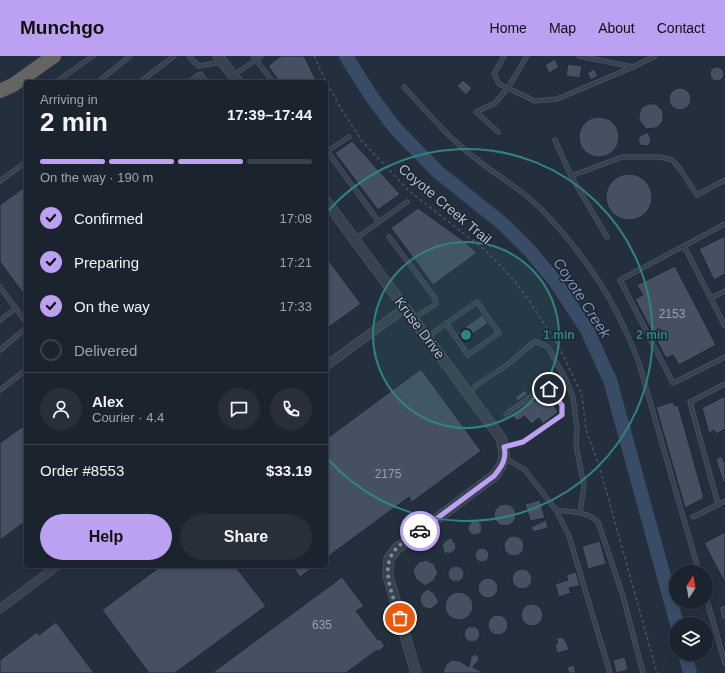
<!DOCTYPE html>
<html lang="en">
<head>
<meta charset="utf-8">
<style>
  :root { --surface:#1b232e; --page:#282f3a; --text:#f1f3f6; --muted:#a0a4aa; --line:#39404a; --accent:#bca0f2 }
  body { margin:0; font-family:Helvetica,sans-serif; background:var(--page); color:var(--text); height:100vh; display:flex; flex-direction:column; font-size:15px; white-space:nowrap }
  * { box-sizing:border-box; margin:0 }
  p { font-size:13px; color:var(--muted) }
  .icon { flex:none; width:22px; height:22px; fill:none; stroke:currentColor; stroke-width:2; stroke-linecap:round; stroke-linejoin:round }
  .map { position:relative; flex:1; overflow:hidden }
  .sheet { position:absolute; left:24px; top:24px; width:304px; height:488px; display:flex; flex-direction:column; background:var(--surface); border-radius:4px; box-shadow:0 2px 6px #0003,0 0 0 1px var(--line) }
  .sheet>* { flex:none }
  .needle { width:26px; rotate:11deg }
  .fabs { position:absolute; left:669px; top:509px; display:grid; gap:8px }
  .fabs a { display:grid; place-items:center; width:44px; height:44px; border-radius:50%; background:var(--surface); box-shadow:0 2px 6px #0003,0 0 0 1px var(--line); font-size:20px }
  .pin { position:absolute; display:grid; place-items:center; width:34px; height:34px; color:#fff; margin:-17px; border:2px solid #fff; border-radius:50%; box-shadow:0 1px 4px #0007 }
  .courier { position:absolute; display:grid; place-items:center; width:40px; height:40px; margin:-20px; border:3px solid #bca0f2; border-radius:50%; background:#fff; color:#222; box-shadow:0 1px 5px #0007 }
  .summary em { font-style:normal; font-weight:800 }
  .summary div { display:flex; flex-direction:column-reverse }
  .summary { display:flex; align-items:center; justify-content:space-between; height:68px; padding:0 16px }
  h1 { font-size:26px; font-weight:800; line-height:30px }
  .bar { display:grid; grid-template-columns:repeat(4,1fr); gap:6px 4px; align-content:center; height:48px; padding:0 16px }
  .bar i { height:5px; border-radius:3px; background:var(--line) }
  .bar .current { background:var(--accent) }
  .bar p { grid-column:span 4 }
  .line { display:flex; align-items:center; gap:10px; padding:0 16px; border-top:1px solid var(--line) }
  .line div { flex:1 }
  .round { display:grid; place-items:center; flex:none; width:42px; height:42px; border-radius:21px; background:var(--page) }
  ol { padding:0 16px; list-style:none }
  li { display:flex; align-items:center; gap:12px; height:44px }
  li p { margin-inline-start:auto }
  li .icon { padding:4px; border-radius:50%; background:var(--accent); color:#111; stroke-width:4 }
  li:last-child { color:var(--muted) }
  li i { width:22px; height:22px; border:2px solid var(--line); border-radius:50% }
  .cta { display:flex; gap:8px; margin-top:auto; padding:8px 16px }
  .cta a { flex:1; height:46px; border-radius:24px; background:var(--accent); color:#111; font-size:16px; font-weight:800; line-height:46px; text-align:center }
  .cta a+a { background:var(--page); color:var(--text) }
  header { display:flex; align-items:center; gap:24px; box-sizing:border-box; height:56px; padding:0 20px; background:var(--accent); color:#111 }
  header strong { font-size:19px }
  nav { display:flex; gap:22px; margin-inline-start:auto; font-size:14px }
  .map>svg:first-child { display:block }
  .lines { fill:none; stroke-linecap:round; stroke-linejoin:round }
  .river { stroke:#394c67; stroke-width:14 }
  .building { fill:#455162; stroke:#1f2835 }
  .service-casing { stroke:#565f6c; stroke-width:5 }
  .minor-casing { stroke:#565f6c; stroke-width:9 }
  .tertiary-casing { stroke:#565f6c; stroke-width:11 }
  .trunk-casing { stroke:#434c59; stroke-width:15 }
  .path { stroke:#44595c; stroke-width:1.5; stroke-dasharray:3 3; stroke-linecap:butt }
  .service { stroke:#38414e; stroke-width:4 }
  .minor { stroke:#38414e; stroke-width:8 }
  .tertiary { stroke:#38414e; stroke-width:10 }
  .trunk { stroke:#656462; stroke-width:14 }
  .done { stroke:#828b98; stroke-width:4; stroke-dasharray:0 7.2 }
  .route { stroke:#bca0f2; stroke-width:5 }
  .ring { fill:none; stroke:#308480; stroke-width:2 }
  .labels { text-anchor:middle; stroke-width:3; stroke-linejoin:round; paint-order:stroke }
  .number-label { font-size:12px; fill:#98a1af }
  .street-label { font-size:14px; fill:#b4bcc9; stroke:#1d2633 }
  .water-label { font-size:15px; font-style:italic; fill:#7c92b1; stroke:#1d2633 }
  .centre { fill:#308480; stroke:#1d2633; stroke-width:2 }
  .ring-label { font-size:12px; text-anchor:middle; font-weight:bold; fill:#308480; stroke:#1d2633; stroke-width:3; stroke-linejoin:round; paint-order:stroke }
</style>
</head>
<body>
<header>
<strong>Munchgo</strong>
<nav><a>Home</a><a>Map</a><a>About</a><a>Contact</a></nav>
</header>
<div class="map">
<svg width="725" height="617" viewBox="0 0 725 617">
  <rect width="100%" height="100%" fill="#242f3e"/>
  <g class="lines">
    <g class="river">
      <polyline points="346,0 371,40 395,72 438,116 503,168 530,195 555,225 587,274 610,324 677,568"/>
      <polyline points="685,598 690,617"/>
    </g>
  </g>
  <g class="building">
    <polygon points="281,0 304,0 317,26 280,26 268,10"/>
    <polygon points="555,3 559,11 549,17 545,9"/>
    <polygon points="568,8 582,10 580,22 566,20"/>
    <circle cx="717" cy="18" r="7"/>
    <polygon points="594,13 598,20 591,24 587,17"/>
    <polygon points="463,24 472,32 466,39 457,30"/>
    <circle cx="680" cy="43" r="11"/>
    <polygon points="648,48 656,48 663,55 663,65 658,71 655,72 646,73 639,64 639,60 641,52"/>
    <circle cx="599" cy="81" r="20"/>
    <polygon points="648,76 651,84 650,87 647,90 640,89 638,83 640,80"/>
    <polygon points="352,85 400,138 378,154 335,97"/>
    <circle cx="629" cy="141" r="23"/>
    <polygon points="26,130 26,241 0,206 0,149"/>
    <polygon points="418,152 464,185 477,197 433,229 391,172"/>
    <polygon points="725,180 725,218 714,224 699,193"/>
    <polygon points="326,201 361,248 326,273"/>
    <polygon points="675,210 716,289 679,309 673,299 666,302 635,243 643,239 637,229"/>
    <polygon points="482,259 488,267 463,285 457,277"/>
    <polygon points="421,313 481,395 412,446 409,441 326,502 326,383"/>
    <polygon points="525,334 528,338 518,345 515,341"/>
    <polygon points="545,337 548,340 549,339 554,344 552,346 558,356 543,368 539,362 531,368 525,360 517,365 512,359 532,344 534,345"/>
    <polygon points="725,340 725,373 716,378 714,374 709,377 702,352"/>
    <polygon points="673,346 675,350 678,349 704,442 685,452 656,351"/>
    <polygon points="26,368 26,465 0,484 0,387"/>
    <polygon points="721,400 725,407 725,426 723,426 716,403"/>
    <polygon points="540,444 545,462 530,465 525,448"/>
    <circle cx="505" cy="459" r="11"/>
    <polygon points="546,464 548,472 533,476 531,471"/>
    <circle cx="475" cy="472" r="7"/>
    <polygon points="725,476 725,527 704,487"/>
    <circle cx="514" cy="490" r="10"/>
    <polygon points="453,481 452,484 455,487 456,493 451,497 447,498 447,496 445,500 442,489 446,484"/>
    <polygon points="600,485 606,508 588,513 582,490"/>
    <circle cx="482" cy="499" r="7"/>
    <polygon points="426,504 434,508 438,517 433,525 425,530 416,523 413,516 414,512 419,506"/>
    <polygon points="161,510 235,510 266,550 175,617 149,617 102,554"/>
    <polygon points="292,510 315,510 300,521"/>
    <circle cx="456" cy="518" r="8"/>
    <circle cx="522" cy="523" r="10"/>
    <polygon points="576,516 580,530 569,532 571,537 559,541 555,528 568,524 566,519"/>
    <polygon points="342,521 364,550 356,555 378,584 380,583 385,590 378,596 377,594 346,617 212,617"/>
    <circle cx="488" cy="532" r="10"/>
    <polygon points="427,533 434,537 439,546 431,553 426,552 423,551 420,545 421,539"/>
    <circle cx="459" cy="550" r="14"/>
    <circle cx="532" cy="559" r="11"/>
    <circle cx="498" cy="569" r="10"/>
    <polygon points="56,566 94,617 0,617 0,604 37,576 39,579"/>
    <circle cx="472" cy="578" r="8"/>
    <polygon points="563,581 565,585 566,585 569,594 557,597 555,588 558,587 556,582"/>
    <polygon points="475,598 479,601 479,604 473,611 484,617 443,617 446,608 452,604 460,605 469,611 471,601"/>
    <polygon points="625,601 628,614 616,617 613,604"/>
    <polygon points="574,609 576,617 569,617 567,611"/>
  </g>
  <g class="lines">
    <defs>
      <g id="service">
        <polyline points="189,0 193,5 199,10 222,6"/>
        <polyline points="261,0 256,4 273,26"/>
        <polyline points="504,0 494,18 499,28 535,45 557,43 633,11"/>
        <polyline points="579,0 633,11 655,0"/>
        <polyline points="233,19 256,4 253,0"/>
        <polyline points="56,26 93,0"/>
        <polyline points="98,26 130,0"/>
        <polyline points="140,26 174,0"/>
        <polyline points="189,26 200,18 207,26"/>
        <path d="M404 31C426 55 448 81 475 102 496 119 520 132 540 152 573 185 608 233 626 276 631 286 635 296 639 307L699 516"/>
        <polyline points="498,76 476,56 495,47 508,32 527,0"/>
        <polyline points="555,84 571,120 607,181"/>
        <polyline points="327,95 379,166"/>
        <polyline points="326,96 349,81"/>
        <polyline points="571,120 622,101 661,101 672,104 680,113 697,139 725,124"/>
        <polyline points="0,125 26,106"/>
        <polyline points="725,168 620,224 673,327 725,301"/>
        <polyline points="389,181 435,242 436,248 414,262"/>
        <polyline points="355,183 407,146"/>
        <polyline points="684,190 725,270"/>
        <polyline points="0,231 26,266"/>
        <polyline points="711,242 725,235"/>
        <polyline points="0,264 16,252"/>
        <polyline points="427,281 477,246 499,277 468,299 446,267"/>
        <polyline points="0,294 26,272"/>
        <polyline points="0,334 26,314"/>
        <polyline points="469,337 477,329 507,309 535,285 548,291 566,324 573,341 577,373 576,389 584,430 580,457"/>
        <polyline points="504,391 523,386 562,359 562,349 549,333 542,333 506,358"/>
        <polyline points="505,402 525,414 528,418 556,454 569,480 610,617"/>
        <polyline points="718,448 690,346 725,328"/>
        <path d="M556 454C570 456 587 455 598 466L623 540 643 617"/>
        <polyline points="693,461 725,445"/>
        <polyline points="706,541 725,607"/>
        <polyline points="725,552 723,553 725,561"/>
      </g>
      <g id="minor">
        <polyline points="326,310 405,252"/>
        <polyline points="0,553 57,510"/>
      </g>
      <g id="tertiary">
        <polyline points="218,0 238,26"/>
        <path d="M326 145 501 382C506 400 506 405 494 420L396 493 389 503 388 520 416 617"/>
      </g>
      <polyline id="trunk" points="0,35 13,29 54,0"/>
    </defs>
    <use href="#service" class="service-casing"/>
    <use href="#minor" class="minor-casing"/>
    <use href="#tertiary" class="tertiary-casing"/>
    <use href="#trunk" class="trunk-casing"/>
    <polyline class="path" points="314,0 327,28 342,54 362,85 409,135 485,194 514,224 530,246 559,291 582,339 586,374 599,409 657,617"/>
    <use href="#service" class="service"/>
    <use href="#minor" class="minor"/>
    <use href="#tertiary" class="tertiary"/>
    <use href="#trunk" class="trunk"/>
  </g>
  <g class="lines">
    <path class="done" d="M400 562C394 542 379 513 395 494 402 486 412 480 420 475"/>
    <path class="route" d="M420 475 494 420C502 410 507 403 504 391L523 386 562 359V349L549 333"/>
  </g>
  <circle cx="466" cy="279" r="93" fill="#308480" fill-opacity=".12"/>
  <g class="ring">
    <circle cx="466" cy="279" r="93"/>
    <path d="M327 156A186 186 0 1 1 327 402"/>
  </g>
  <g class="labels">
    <g class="number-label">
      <text x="672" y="262">2153</text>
      <text x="388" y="422">2175</text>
      <text x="322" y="573">635</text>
    </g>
    <g class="street-label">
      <text transform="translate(445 148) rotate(40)" y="5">Coyote Creek Trail</text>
      <text transform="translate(420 272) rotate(53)" y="5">Kruse Drive</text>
    </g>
    <g class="water-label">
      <text transform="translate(582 242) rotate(57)" y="5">Coyote Creek</text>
    </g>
  </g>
  <circle cx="466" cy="279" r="6" class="centre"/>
  <g class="ring-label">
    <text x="559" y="283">1 min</text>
    <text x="652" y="283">2 min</text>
  </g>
</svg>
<div class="fabs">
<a><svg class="needle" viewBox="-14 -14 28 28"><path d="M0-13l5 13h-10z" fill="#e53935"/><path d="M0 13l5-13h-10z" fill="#a0a4aa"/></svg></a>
<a><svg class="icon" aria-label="layers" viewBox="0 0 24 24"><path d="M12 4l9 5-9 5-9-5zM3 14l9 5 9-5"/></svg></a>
</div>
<div class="pin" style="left:400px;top:562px;background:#ea580c"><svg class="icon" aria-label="bag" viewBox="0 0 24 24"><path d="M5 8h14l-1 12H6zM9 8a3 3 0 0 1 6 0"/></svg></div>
<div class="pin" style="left:549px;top:333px;background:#1f2937"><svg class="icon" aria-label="home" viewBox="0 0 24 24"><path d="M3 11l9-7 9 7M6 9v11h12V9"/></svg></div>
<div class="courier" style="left:420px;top:475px"><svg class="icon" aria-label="car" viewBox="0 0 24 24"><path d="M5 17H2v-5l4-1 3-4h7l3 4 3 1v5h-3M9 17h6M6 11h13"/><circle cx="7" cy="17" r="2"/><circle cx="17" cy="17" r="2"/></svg></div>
<section class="sheet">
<div class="summary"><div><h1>2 min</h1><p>Arriving in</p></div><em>17:39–17:44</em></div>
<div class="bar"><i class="current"></i><i class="current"></i><i class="current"></i><i></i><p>On the way · 190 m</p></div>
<ol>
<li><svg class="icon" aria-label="check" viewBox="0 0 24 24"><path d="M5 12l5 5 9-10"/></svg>Confirmed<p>17:08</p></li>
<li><svg class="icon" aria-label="check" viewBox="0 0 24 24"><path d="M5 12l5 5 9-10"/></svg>Preparing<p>17:21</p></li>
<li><svg class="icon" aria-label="check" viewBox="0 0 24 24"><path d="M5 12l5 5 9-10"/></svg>On the way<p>17:33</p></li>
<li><i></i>Delivered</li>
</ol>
<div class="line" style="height:72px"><a class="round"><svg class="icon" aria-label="person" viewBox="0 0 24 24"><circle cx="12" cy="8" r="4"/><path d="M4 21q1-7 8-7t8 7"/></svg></a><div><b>Alex</b><p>Courier · 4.4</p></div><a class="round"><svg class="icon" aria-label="chat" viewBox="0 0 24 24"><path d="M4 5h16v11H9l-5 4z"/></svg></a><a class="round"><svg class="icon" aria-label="phone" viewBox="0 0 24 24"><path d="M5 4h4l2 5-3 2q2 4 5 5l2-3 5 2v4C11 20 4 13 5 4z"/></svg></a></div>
<div class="line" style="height:52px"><div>Order #8553</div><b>$33.19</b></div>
<div class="cta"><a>Help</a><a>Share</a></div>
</section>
</div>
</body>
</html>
